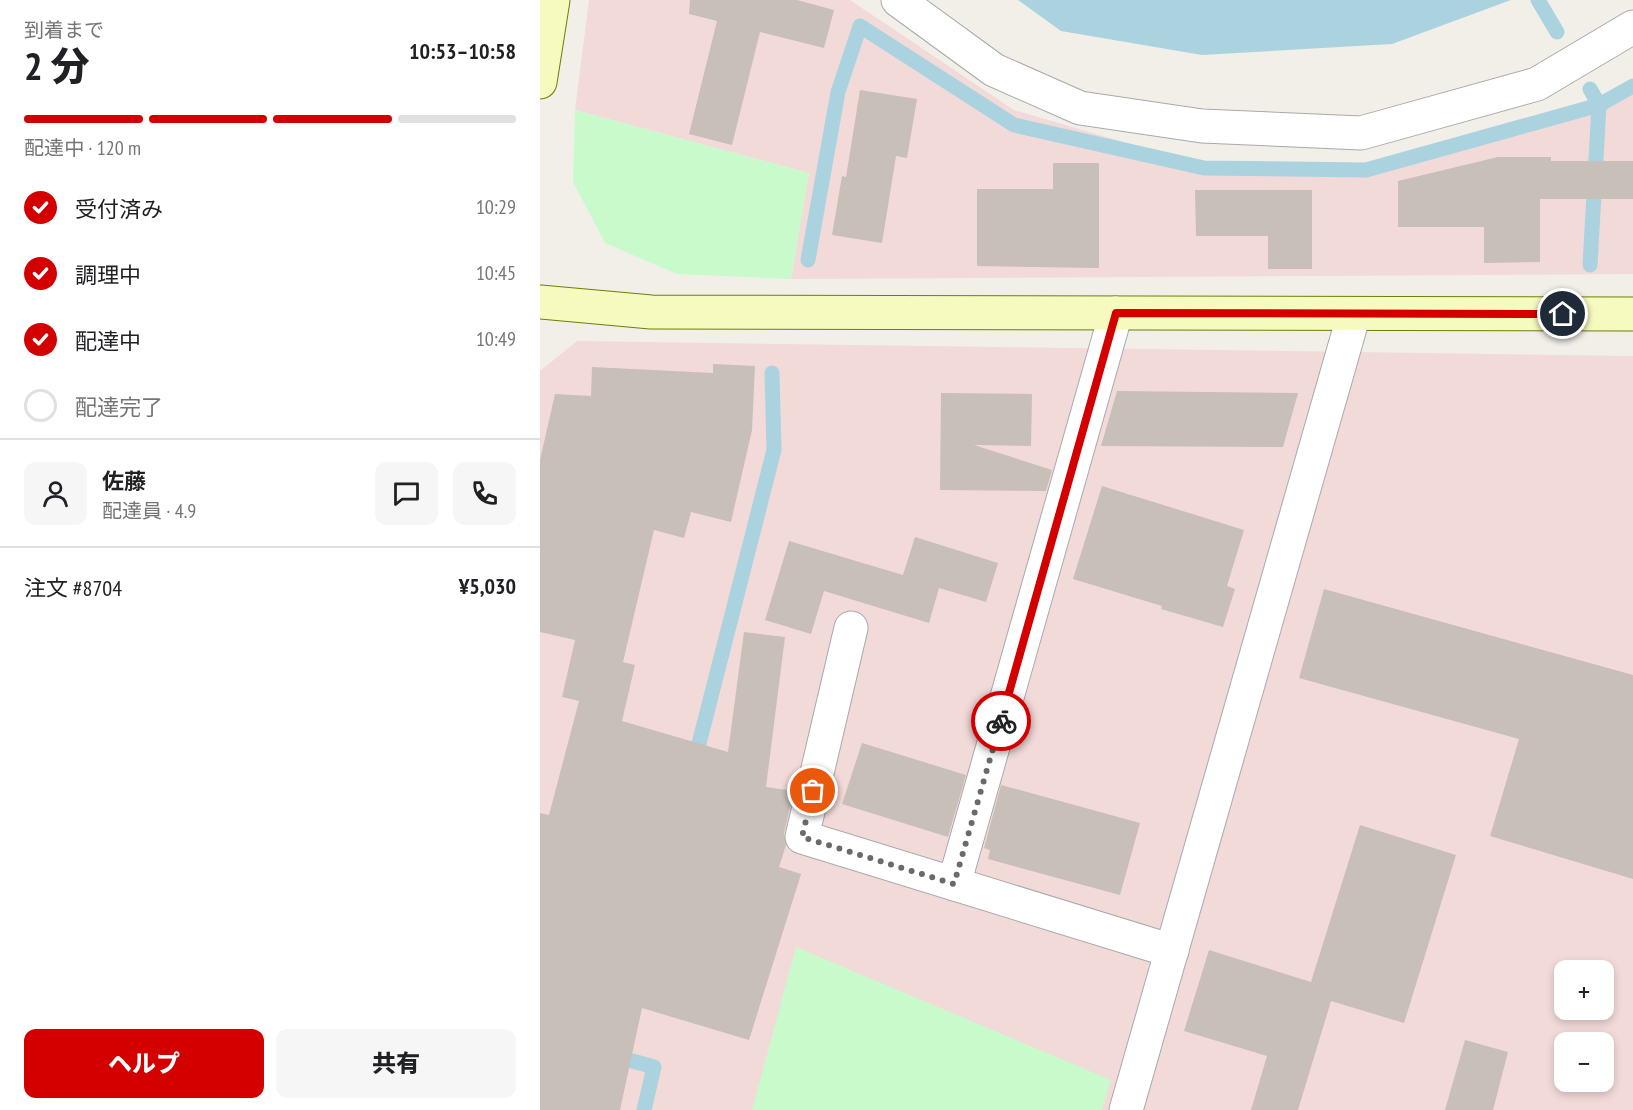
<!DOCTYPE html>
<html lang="ja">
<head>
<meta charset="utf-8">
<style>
  :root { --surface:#fff; --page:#f6f6f6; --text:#202124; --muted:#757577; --line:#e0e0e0; --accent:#d40000 }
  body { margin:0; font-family:"PT Sans Narrow","Noto Sans JP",sans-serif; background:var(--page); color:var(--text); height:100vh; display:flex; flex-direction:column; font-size:22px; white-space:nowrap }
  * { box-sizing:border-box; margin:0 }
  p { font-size:20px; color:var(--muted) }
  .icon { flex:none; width:33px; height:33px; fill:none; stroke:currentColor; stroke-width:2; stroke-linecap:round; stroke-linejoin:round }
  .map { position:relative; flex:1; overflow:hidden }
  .sheet { display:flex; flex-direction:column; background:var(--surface); width:540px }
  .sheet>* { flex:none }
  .controls { position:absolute; left:1014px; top:960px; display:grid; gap:12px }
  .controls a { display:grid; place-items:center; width:60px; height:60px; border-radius:12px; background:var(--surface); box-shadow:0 3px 9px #0003; font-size:30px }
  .pin { position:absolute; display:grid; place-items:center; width:51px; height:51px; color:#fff; margin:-26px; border:3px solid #fff; border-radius:50%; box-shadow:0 2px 6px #0007 }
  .courier { position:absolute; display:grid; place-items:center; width:60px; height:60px; margin:-30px; border:4px solid #d40000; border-radius:50%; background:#fff; color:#222; box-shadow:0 2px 8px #0007 }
  .summary em { font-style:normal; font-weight:800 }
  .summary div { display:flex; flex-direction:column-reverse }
  .summary { display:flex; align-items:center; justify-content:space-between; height:102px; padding:0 24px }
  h1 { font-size:39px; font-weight:800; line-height:45px }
  .bar { display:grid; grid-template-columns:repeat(4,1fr); gap:9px 6px; align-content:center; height:72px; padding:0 24px }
  .bar i { height:8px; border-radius:4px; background:var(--line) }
  .bar .selected { background:var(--accent) }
  .bar p { grid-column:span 4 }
  .line { display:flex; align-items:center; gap:15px; padding:0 24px; border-top:2px solid var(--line) }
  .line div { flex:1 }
  .round { display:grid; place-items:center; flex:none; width:63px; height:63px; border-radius:12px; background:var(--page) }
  ol { padding:0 24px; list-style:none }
  li { display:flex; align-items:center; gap:18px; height:66px }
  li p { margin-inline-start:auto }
  li .icon { padding:6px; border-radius:50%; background:var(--accent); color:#fff; stroke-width:4 }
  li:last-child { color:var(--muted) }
  li i { width:33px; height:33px; border:3px solid var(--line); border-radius:50% }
  .cta { display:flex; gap:12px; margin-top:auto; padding:12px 24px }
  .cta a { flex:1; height:69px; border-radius:12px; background:var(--accent); color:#fff; font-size:24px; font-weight:800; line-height:69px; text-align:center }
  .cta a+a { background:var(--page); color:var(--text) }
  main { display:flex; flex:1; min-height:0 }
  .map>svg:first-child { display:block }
  .commercial { fill:#f2dad9; fill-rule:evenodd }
  .park { fill:#c8facc }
  .water { fill:#aad3df }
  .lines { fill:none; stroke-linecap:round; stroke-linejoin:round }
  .stream { stroke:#aad3df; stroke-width:15 }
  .building { fill:#c7bfb8 }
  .street-casing { stroke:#a9a9a9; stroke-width:35 }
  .secondary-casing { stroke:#707d05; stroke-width:35 }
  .street { stroke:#fff; stroke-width:33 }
  .secondary { stroke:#f7fabf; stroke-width:33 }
  .done { stroke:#6b6a68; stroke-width:6; stroke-dasharray:0 10.8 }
  .route { stroke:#d40000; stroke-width:8 }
</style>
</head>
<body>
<main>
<section class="sheet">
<div class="summary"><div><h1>2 分</h1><p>到着まで</p></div><em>10:53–10:58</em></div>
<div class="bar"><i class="selected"></i><i class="selected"></i><i class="selected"></i><i></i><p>配達中 · 120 m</p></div>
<ol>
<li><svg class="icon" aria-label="check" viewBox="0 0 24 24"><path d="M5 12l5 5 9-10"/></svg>受付済み<p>10:29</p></li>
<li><svg class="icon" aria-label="check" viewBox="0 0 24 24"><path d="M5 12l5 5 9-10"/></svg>調理中<p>10:45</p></li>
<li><svg class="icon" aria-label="check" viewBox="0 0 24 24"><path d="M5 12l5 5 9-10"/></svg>配達中<p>10:49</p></li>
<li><i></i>配達完了</li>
</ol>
<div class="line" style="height:108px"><a class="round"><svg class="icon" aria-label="person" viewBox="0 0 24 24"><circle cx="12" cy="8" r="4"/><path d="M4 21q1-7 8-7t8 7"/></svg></a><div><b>佐藤</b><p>配達員 · 4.9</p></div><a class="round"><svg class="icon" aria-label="chat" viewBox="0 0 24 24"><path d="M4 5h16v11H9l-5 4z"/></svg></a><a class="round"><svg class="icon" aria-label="phone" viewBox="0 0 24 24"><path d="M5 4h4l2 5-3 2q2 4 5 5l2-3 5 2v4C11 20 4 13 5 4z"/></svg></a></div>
<div class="line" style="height:78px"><div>注文 #8704</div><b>¥5,030</b></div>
<div class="cta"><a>ヘルプ</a><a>共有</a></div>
</section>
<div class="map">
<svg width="1093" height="1110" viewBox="0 0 1093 1110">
  <rect width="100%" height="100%" fill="#f2efe9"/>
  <g class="commercial">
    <polygon points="49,0 310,0 474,110 642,159 825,176 1061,110 1093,93 1093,274 251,279 269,173 35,110"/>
    <path d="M37 341 1093 356V1110H0V371ZM1024 970H1064V1010H1024ZM1024 1042H1064V1082H1024Z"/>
  </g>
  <g class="park">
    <polygon points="35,110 269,173 251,279 137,274 65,243 33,182"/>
    <polygon points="256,947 571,1080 562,1110 212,1110"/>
  </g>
  <polygon class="water" points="478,0 971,0 852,44 662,55 521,31"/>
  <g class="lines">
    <g class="stream">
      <polyline points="998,0 1017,32"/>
      <polyline points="1050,89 1059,105 1050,265"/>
      <polyline points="268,260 298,92 320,26 474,125 664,168 826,170 1059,105 1093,86"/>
      <polyline points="154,763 234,450 232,373"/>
      <polyline points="80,1051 78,1057 114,1067 104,1110"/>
    </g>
  </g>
  <g class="building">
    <polygon points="150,0 257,0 294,10 284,48 220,32 192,145 149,134 177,21 149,14"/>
    <polygon points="320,90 377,99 367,158 356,156 342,243 292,235 302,176 306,177"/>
    <polygon points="958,157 1011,157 1011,161 1093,161 1093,199 1000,199 1000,262 944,263 944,227 858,227 858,181"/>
    <polygon points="513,163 559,163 559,268 437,266 437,189 513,189"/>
    <polygon points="655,190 772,190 772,269 728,269 728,236 656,236"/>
    <polygon points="173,364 215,366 212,430 191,522 151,512 144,538 114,530 83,662 95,665 82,721 188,752 204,632 245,637 226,787 254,791 244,833 246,845 239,867 261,874 209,1040 102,1008 80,1110 0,1110 0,813 9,815 39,701 22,697 35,640 0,632 0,460 15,394 51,396 52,367 173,373"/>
    <polygon points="577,391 758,393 743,447 561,446"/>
    <polygon points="401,393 492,394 491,446 434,445 512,470 506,491 400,490"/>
    <polygon points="562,486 704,530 687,586 695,589 683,627 621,609 622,606 533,579"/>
    <polygon points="375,537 458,563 446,602 399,588 389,623 284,591 271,634 225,620 249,541 363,575"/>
    <polygon points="784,589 1093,675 1093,879 950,836 979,739 759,678"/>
    <polygon points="322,743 426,775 408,837 302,804"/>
    <polygon points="461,785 600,823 580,895 448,859 450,850 444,848"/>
    <polygon points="820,825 916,855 864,1023 791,1001 758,1110 711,1110 727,1056 644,1031 669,950 771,982"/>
    <polygon points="925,1040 968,1052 953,1110 905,1110"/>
  </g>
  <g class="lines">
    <defs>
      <g id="street">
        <polyline points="358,0 454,70 540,108 662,126 821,133 997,84 1093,27"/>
        <polyline points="311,628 262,837 632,951"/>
        <polyline points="414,884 576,313"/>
        <polyline points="586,1110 814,314"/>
      </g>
      <g id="secondary">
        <polyline points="0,82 13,0"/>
        <polyline points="0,302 111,312 1093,314"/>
      </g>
    </defs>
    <use href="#street" class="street-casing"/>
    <use href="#secondary" class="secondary-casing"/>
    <use href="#street" class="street"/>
    <use href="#secondary" class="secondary"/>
  </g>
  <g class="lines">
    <polyline class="done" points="273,791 262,837 414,884 461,721"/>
    <polyline class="route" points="461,721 576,313 1023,314"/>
  </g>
</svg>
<div class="controls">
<a>+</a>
<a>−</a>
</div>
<div class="pin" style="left:273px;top:791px;background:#ea580c"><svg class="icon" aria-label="bag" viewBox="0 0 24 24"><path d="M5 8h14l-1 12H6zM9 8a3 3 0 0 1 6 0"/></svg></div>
<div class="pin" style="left:1023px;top:314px;background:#1f2937"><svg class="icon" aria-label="home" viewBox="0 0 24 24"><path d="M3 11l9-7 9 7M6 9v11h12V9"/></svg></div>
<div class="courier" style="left:461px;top:721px"><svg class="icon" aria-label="bike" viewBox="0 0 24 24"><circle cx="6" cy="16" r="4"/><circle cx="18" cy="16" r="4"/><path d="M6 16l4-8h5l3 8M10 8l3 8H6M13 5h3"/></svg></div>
</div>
</main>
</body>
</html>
